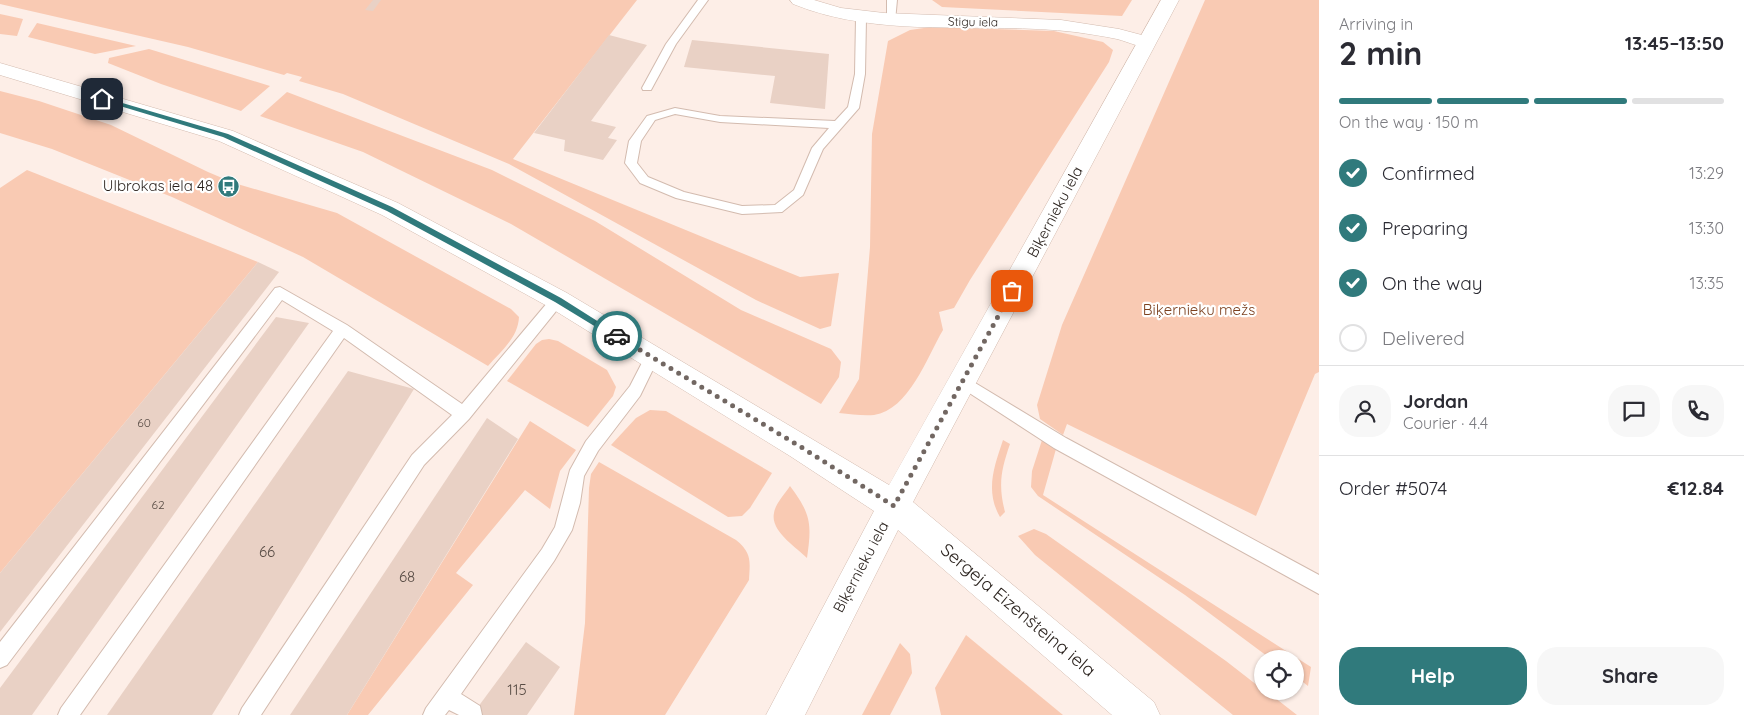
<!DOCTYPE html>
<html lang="en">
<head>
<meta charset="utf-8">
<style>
  :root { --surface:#fff; --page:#f7f7f7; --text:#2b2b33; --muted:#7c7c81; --line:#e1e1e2; --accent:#307a7c }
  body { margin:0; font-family:Quicksand,sans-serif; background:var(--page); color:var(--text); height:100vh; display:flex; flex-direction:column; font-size:19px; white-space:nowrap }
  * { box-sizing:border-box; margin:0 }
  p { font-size:16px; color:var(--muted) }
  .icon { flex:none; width:28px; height:28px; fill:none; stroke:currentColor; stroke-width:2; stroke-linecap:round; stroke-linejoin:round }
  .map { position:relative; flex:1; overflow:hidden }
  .drawer { display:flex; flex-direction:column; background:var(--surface); width:425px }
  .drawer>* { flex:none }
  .fabs { position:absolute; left:1254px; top:650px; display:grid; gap:10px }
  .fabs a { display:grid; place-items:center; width:50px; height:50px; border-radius:50%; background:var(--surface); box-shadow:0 1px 4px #0004; font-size:25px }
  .pin { position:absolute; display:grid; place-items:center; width:42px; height:42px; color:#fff; margin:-21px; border-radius:10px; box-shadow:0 2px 8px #0006 }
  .courier { position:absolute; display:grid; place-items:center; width:50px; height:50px; margin:-25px; border:4px solid #307a7c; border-radius:50%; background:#fff; color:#222; box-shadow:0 1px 6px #0007 }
  .headline em { font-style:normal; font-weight:700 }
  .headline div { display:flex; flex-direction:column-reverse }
  .headline { display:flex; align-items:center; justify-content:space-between; height:85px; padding:0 20px }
  h1 { font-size:32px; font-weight:700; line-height:38px }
  .bar { display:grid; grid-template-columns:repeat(4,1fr); gap:8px 5px; align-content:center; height:60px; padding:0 20px }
  .bar i { height:6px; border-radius:4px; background:var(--line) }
  .bar .selected { background:var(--accent) }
  .bar p { grid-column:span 4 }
  .line { display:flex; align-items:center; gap:12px; padding:0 20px; border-top:1px solid var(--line) }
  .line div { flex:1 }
  .round { display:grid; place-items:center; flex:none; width:52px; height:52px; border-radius:20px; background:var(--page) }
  ol { padding:0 20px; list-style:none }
  li { display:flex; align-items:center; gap:15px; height:55px }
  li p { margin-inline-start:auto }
  li .icon { padding:5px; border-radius:50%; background:var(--accent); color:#fff; stroke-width:4 }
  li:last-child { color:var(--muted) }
  li i { width:28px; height:28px; border:2px solid var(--line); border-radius:50% }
  .cta { display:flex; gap:10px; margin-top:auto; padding:10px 20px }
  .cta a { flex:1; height:58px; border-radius:20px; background:var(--accent); color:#fff; font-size:20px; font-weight:700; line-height:58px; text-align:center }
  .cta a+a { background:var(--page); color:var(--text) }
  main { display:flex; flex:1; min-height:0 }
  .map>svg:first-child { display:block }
  .green { fill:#f9cab3 }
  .building { fill:#e9d1c5 }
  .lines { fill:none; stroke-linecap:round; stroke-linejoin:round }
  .lane-casing { stroke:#d3bbaf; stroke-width:2 }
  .street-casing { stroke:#d3bbaf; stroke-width:1 }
  .secondary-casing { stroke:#d3bbaf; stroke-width:1 }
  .lane { fill:#fff; fill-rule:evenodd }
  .street { fill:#fff; fill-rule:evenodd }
  .secondary { fill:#fff; fill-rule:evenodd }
  .route { fill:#307a7c }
  .done { stroke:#726762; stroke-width:5; stroke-dasharray:0 9 }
  .labels { text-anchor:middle; stroke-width:4.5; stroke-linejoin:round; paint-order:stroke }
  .far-street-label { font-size:12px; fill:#271f1a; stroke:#fff }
  .number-label { font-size:12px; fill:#584c45 }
  .poi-label { font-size:15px; fill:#271f1a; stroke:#fff; text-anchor:end }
  .street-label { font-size:15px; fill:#271f1a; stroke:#fff }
  .park-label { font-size:15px; fill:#7c411f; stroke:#fff }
  .near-number-label { font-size:15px; fill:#584c45 }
  .near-street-label { font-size:18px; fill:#271f1a; stroke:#fff }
</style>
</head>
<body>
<main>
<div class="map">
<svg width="1319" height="715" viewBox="0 0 1319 715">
  <rect width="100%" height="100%" fill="#fdeee7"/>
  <g class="green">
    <polygon points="0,0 637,0 513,159 800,277 839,273 831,326 820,329 756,300 509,164 343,94 299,81 302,77 287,73 284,75 188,47 0,4"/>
    <polygon points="932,0 1132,0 1122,16 942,7"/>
    <polygon points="1205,0 1319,0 1319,372 1315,374 1256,516 1067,424 1063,435 1040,419 1037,405 1062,325"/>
    <polygon points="0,14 23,19 17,36 0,34"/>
    <polygon points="37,23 136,46 95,54 28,37"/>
    <path d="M931 27 1054 31 1103 42 1113 50 1109 62 970 280 954 308 939 312 943 330C927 357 909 410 874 415 862 416 851 414 839 413L859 379 870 247 872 134 888 41 910 30Z"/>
    <polygon points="149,49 270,86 241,111 161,84 108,63 109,58"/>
    <path d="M0 91 39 101 111 125 208 172 234 183 337 213 511 309 519 317C518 338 501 351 488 366L303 257 172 197 52 149 0 133Z"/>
    <polygon points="287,92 492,170 595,221 741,310 831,349 841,362 839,377 821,404 511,224 363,152 260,116"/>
    <polygon points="27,170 258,262 0,573 0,188"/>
    <polygon points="549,339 558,341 607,370 616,387 613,396 588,427 507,381 536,344 542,340"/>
    <polygon points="650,410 666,411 772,473 750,508 742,516 728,517 611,445 636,418"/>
    <polygon points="530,421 576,450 560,471 550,509 525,490 456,573 473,585 368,715 347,715"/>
    <path d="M1003 440 1010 444C1001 470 998 485 1005 512L1000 517C985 491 994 467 1003 440Z"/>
    <polygon points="1042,440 1056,449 1043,495 1311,667 1308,686 1295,676 1295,659 1271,659 1185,595 1038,496 1031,487 1032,471"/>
    <path d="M599 462 736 540C752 553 750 561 749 580L665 715H574L585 623 589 488 591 474Z"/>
    <path d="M790 486C811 514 812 524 807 558 796 547 770 531 774 513 775 504 785 494 790 486Z"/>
    <polygon points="1034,529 1046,534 1226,661 1262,689 1262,691 1266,691 1297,715 1233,715 1035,555 1018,536"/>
    <polygon points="966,635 1063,715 941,715 935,688"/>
    <polygon points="900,643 910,654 912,673 890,715 862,715"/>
  </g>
  <g class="building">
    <polygon points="373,0 381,0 373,11 365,10"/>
    <polygon points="609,35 647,45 591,121 616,127 608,138 617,140 603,160 564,151 565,140 534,133"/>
    <polygon points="692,40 829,54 825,109 770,103 775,76 684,67"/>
    <polygon points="258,262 279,272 0,632 0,573"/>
    <polygon points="276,317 309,323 32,715 0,715 0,688"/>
    <polygon points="348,371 414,389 212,715 107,715"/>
    <polygon points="487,418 518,439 347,715 290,715"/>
    <polygon points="526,642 560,667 527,715 472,715"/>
  </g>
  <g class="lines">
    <defs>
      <g id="lane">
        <polygon points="698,0 708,0 676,44 651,90 643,90 642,88 666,44"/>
        <polygon points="887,0 897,0 895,21 889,21 887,19"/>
        <path d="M861 15 866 18 865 74 859 108 823 149 803 195 782 212 742 214 676 198 640 183 625 163 629 141 647 116 675 108 720 116 835 121 848 107 855 74 856 18ZM675 114 720 122 829 128 812 148 794 190 775 205 742 206 684 192 648 177 637 163 641 141 655 120Z"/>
        <polygon points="280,287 347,325 462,404 553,296 558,295 563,296 565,300 469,419 424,465 261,715 239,715 242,708 412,455 452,415 344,338 80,715 58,715 61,708 333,331 282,300 7,665 0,668 0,642 275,288"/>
        <polygon points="652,351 657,353 659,357 640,396 598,451 584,476 580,503 572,530 554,561 461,694 480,706 482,715 459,715 449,710 445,715 423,715 426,708 542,549 555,527 570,470 586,441 630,386 647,353"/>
        <polygon points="962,375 1066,438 1319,575 1319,594 1054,448 957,385 954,381 957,377"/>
      </g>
      <path id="street" d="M790 0H814L841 8 884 13 1061 20 1119 29 1153 38 1156 42 1153 46C1141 49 1129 42 1117 39 1103 36 1089 34 1075 32 983 21 881 40 793 4Z"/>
      <polygon id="secondary" points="1161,0 1179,0 913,502 1154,702 1160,715 1112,715 898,530 805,715 766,715 874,511 790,456 549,307 382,215 219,141 0,75 0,63 233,131 398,203 567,293 889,485"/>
    </defs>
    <use href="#lane" class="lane-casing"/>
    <use href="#street" class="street-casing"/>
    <use href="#secondary" class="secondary-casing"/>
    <use href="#lane" class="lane"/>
    <use href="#street" class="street"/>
    <use href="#secondary" class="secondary"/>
  </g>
  <polygon class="route" points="102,97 228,134 392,207 561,298 621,336 619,338 614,338 555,302 387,211 223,137 100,100"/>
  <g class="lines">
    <polyline class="done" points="617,336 801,447 894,506 1012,291"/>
  </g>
  <defs>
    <symbol id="bus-disc" viewBox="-11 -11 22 22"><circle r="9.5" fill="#307a7c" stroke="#fff"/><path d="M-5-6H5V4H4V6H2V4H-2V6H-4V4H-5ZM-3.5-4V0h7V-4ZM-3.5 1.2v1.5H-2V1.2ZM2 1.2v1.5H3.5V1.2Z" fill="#fff"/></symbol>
  </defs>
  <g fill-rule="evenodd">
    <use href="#bus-disc" x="216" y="174" width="25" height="25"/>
  </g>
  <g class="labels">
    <g class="far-street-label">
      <text transform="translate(973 22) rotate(1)" y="4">Stigu iela</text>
    </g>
    <g class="number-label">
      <text x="144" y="427">60</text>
      <text x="158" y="509">62</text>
    </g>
    <g class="poi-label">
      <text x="213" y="191">Ulbrokas iela 48</text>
    </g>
    <g class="street-label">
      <text transform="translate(1055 212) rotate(-62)" y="5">Biķernieku iela</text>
      <text transform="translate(861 567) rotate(-62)" y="5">Biķernieku iela</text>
    </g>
    <g class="park-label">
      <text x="1199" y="315">Biķernieku mežs</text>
    </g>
    <g class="near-number-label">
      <text x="267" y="557">66</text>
      <text x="407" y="582">68</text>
      <text x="517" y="695">115</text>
    </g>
    <g class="near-street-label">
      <text transform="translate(1018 610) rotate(40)" y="6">Sergeja Eizenšteina iela</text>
    </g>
  </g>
</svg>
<div class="fabs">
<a><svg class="icon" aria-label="locate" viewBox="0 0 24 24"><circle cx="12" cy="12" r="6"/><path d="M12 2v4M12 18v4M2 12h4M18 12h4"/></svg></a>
</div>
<div class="pin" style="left:1012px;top:291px;background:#ea580c"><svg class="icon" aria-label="bag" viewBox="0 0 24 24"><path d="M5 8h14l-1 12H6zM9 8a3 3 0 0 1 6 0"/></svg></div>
<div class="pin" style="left:102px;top:99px;background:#1f2937"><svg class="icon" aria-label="home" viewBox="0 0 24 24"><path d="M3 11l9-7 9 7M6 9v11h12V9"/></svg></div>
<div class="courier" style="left:617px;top:336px"><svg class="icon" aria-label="car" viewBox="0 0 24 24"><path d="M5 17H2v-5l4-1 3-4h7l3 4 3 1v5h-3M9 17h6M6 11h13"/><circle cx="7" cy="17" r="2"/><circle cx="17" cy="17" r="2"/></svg></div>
</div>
<section class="drawer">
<div class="headline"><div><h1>2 min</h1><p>Arriving in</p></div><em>13:45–13:50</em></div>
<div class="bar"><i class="selected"></i><i class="selected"></i><i class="selected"></i><i></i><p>On the way · 150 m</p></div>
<ol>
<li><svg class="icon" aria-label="check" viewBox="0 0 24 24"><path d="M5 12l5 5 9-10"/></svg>Confirmed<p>13:29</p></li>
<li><svg class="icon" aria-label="check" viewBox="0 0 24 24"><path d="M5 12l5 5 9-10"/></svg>Preparing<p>13:30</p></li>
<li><svg class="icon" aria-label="check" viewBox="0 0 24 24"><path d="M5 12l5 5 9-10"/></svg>On the way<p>13:35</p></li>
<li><i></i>Delivered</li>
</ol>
<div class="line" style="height:90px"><a class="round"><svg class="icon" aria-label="person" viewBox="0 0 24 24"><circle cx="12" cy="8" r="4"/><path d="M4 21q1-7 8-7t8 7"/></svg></a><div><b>Jordan</b><p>Courier · 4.4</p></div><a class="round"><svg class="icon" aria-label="chat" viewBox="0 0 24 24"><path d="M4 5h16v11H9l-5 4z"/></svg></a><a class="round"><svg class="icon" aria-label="phone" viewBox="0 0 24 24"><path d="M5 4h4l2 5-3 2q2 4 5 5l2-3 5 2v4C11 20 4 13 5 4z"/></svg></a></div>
<div class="line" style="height:65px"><div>Order #5074</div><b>€12.84</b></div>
<div class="cta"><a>Help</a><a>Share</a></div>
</section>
</main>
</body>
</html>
